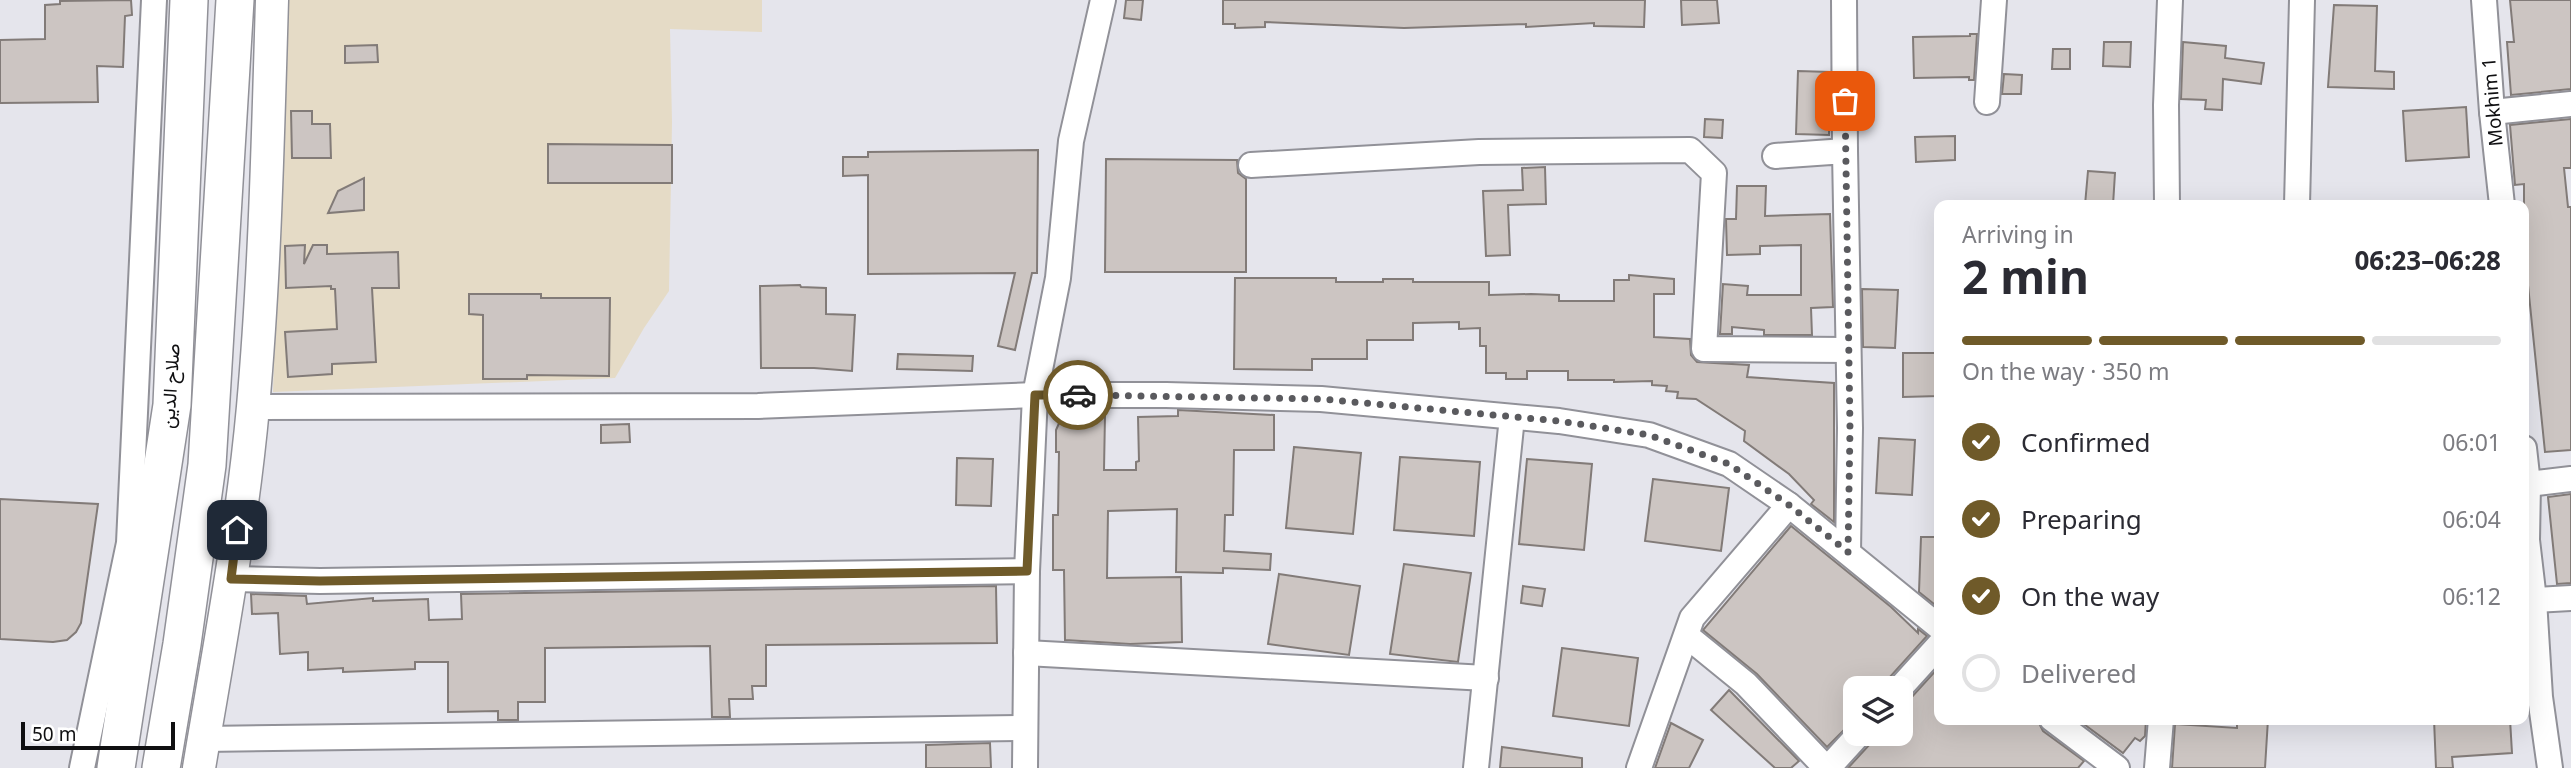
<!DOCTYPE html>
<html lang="en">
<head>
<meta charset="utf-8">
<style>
  :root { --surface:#fff; --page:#f2f2f3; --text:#2b2b33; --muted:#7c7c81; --line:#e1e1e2; --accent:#6f5a29 }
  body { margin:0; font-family:"Noto Sans",Vazirmatn,sans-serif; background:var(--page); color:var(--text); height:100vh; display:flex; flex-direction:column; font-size:26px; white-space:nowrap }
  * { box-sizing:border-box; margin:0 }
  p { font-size:23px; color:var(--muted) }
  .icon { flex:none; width:38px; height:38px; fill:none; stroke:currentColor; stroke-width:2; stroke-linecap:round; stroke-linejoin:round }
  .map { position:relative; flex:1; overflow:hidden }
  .side { position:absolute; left:1934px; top:200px; width:595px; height:525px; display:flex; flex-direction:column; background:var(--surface); border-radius:14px; box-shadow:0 7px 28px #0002 }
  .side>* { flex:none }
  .fabs { position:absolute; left:1843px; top:676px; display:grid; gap:14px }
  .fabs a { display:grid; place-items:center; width:70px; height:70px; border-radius:14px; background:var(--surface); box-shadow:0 7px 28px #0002; font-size:35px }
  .scale { position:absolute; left:21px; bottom:18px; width:154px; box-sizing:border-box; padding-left:7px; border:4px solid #0f0f11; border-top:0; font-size:19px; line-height:24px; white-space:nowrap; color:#0f0f11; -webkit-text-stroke:5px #fff; paint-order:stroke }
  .pin { position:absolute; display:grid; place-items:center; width:60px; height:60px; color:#fff; margin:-30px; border-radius:14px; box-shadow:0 4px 10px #0006 }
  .courier { position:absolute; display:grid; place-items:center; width:70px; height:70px; margin:-35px; border:5px solid #6f5a29; border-radius:50%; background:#fff; color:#222; box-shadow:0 2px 9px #0007 }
  .overview em { font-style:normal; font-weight:700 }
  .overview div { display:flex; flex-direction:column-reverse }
  .overview { display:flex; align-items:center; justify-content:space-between; height:119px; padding:0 28px }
  h1 { font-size:46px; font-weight:700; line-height:52px }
  .bar { display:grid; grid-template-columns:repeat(4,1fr); gap:10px 7px; align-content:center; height:84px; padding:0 28px }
  .bar i { height:9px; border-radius:5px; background:var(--line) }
  .bar .current { background:var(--accent) }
  .bar p { grid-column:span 4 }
  ol { padding:0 28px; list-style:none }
  li { display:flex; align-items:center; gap:21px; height:77px }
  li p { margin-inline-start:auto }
  li .icon { padding:7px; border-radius:50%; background:var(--accent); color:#fff; stroke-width:4 }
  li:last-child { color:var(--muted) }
  li i { width:38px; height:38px; border:4px solid var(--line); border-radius:50% }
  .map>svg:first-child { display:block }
  .industrial { fill:#e5dbc6 }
  .building { fill:#ccc5c2; stroke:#827b78; stroke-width:2 }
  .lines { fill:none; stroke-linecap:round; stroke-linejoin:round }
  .minor-casing { stroke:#919198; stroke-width:28 }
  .major-casing { stroke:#919198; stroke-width:35 }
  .highway-casing { stroke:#919198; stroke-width:40 }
  .minor { stroke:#fff; stroke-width:24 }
  .major { stroke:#fff; stroke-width:32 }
  .highway { stroke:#fff; stroke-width:37 }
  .done { stroke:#5a5a5e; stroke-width:7; stroke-dasharray:0 12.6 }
  .route { stroke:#6f5a29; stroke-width:9 }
  .labels { text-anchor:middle; stroke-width:5; stroke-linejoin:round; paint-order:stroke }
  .street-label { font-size:19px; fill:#0f0f11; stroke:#fff }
</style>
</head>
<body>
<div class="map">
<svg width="2571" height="768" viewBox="0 0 2571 768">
  <rect width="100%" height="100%" fill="#e5e5ec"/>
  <polygon class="industrial" points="285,0 762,0 762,32 670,29 672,122 669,291 644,328 615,378 273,392"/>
  <g class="building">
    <polygon points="131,0 132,15 125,16 123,67 97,66 98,102 0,103 0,40 45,39 45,5 60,4 60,1"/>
    <polygon points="1126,0 1143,0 1141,20 1124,18"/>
    <polygon points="1223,0 1645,0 1644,27 1594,26 1594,23 1526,27 1526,24 1404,28 1265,22 1265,27 1235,28 1235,24 1223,24"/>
    <polygon points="1681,0 1717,0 1719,23 1682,25"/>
    <polygon points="2510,0 2571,0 2571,89 2511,95 2507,42 2514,42"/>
    <polygon points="2334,5 2377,6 2375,71 2394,72 2394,89 2328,87"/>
    <polygon points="1970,34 1977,34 1974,80 1969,80 1969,77 1914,78 1913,37 1970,36"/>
    <polygon points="2104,42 2131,42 2130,67 2103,66"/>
    <polygon points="2183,42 2226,46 2225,58 2264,63 2261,84 2223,79 2222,110 2205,109 2206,100 2181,99"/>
    <polygon points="377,45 378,62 345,63 345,46"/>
    <polygon points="2053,49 2070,49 2070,69 2052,69"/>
    <polygon points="1798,71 1830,72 1829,135 1796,134"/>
    <polygon points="2004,74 2022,75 2021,94 2002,94"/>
    <polygon points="2466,107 2469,157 2406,161 2403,111"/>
    <polygon points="291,111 312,111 312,124 330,124 331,158 292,158"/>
    <polygon points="1705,119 1723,120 1722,138 1704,137"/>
    <polygon points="2571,119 2571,168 2564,168 2568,207 2571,207 2571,450 2545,452 2524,246 2524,184 2515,185 2510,125"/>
    <polygon points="1955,136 1955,160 1916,162 1915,137"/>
    <polygon points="548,144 672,145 672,183 548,183"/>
    <polygon points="1038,150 1037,273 1032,273 1015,350 998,346 1015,273 868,274 868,175 843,176 843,157 868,157 868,152"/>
    <polygon points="1106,159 1237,160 1238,173 1246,179 1246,272 1105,272"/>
    <polygon points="1545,167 1546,204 1508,205 1510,255 1486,256 1483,191 1523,190 1522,168"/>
    <polygon points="2088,171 2115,173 2113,205 2085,205"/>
    <polygon points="364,178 364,210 328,213 338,191"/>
    <polygon points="1737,186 1766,186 1765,216 1830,214 1833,307 1811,308 1812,335 1764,335 1764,330 1732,327 1732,334 1720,334 1723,284 1748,286 1747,295 1801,295 1801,245 1760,246 1760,254 1727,255 1726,219 1736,219"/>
    <polygon points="305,245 304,264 313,245 327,245 327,254 398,252 399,288 372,288 376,362 332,364 332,374 288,377 285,332 337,329 335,289 331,289 331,286 286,288 285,246"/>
    <polygon points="1629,275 1674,279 1674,294 1654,294 1654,337 1690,339 1691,355 1697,362 1749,365 1747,377 1834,383 1834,522 1811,504 1814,500 1789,474 1744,441 1745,431 1696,399 1677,398 1678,392 1666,391 1667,386 1652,385 1652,381 1614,382 1614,380 1568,380 1568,371 1527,371 1527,379 1506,379 1506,373 1486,373 1486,346 1480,346 1480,328 1459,329 1459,322 1413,323 1413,340 1367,340 1367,359 1312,359 1312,370 1234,369 1235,278 1336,278 1336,282 1383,282 1383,279 1413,279 1413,282 1489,282 1489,295 1531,294 1559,295 1559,301 1614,301 1614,280 1629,280"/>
    <polygon points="800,285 801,287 826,288 826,314 855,315 852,371 814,368 761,368 760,286"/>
    <polygon points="1862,289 1898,290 1895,348 1863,347"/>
    <polygon points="469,294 541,294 541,298 610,298 609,376 527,375 527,379 483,379 483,315 469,314"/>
    <polygon points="1903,353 1939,353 1939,396 1903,397"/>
    <polygon points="898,354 973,356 972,371 897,369"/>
    <polygon points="1178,410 1274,415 1274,450 1234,450 1233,515 1225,515 1224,551 1271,554 1270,570 1223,568 1223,573 1176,572 1177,509 1108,511 1107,578 1181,577 1182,642 1130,644 1065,640 1064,570 1053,570 1053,515 1058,515 1059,452 1056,452 1056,430 1060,421 1069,415 1105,415 1104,470 1136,470 1136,462 1139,461 1138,417 1178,416"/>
    <polygon points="629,424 630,442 601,443 601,425"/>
    <polygon points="1879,438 1915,440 1912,495 1876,493"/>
    <polygon points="1294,447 1361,453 1353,534 1286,528"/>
    <polygon points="1400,457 1480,462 1474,536 1394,530"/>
    <polygon points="957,458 993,459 991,506 956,505"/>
    <polygon points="1527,459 1592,464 1584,550 1519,544"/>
    <polygon points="1653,479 1729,488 1721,551 1645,541"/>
    <polygon points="2571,494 2571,583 2557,584 2548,497"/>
    <polygon points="0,499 98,504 81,623 76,632 67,640 53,642 0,639"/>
    <polygon points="1791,526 1891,607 1918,633 1918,629 1927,636 1889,678 1886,688 1855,688 1855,719 1827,747 1757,674 1703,630"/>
    <polygon points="1921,537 1939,537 1939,608 1919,592"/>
    <polygon points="1404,564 1471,573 1458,662 1390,654"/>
    <polygon points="1279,574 1360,586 1349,655 1268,644"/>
    <polygon points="996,586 997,643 766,645 766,686 752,686 753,699 729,699 730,717 712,717 710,646 545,648 545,702 518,702 518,720 498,720 498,711 448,712 448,662 415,662 415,669 343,672 343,668 308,670 308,652 280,654 278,613 252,614 251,594 306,596 307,604 373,598 373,601 428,599 429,620 462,619 461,594"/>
    <polygon points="1523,586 1545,589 1542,606 1521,603"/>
    <polygon points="1562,648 1638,658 1629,726 1553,716"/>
    <polygon points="1939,667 1939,719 2037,719 2043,731 2084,761 2078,768 1848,768 1871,743 1874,733 1900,733 1900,702 1911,698"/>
    <polygon points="1729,690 1799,761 1791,768 1775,768 1711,710"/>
    <polygon points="2077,719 2146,719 2145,736 2140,741 2135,738 2123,753"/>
    <polygon points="2237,719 2268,719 2265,768 2172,768 2175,724 2237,728"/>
    <polygon points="2434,719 2510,719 2512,753 2452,757 2453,768 2436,768"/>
    <polygon points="1671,723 1703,740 1689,768 1655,768"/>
    <polygon points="990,743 991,768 926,768 926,745"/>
    <polygon points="1502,747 1582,758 1582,768 1500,768"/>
  </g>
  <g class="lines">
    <defs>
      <g id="minor">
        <polyline points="1844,0 1845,151"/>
        <polyline points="2484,0 2492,112 2502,205"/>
        <polyline points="1987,102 1994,0"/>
        <polyline points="2492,112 2571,104"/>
        <polyline points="1775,156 1845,151 1850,428 1848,552"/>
        <polyline points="1251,165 1479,152 1690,150 1714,173 1704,349 1848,350"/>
        <polyline points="2167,205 2166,105 2170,0"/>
        <polyline points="2297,205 2302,0"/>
        <polyline points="253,407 758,406 1035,395 1166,395 1321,399 1559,421 1649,435 1729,464 1789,505 1939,627"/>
        <polyline points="2524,448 2528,484 2527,540 2534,600 2540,697 2550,768"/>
        <polyline points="2528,484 2571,479"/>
        <polyline points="231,579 320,581 1027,571"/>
        <polyline points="2534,600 2571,598"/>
        <polyline points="1687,636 1746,684 1826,768"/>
        <polyline points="1026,653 1486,678"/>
        <polyline points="1900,688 1939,645"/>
        <polyline points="2052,719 2117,768"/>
        <polyline points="204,739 1025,728"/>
        <polyline points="82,768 129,543 154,0"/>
        <polyline points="1025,768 1027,571 1035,395 1058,278 1071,141 1103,0"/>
        <polyline points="1476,768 1512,417"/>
        <polyline points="1639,768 1692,618 1789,505"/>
        <polyline points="1828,768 1860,733"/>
        <polyline points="2157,768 2161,719"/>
      </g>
      <path id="major" d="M199 768C219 648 242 528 253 407 265 272 268 135 272 0"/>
      <g id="highway">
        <polyline points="116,768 172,405 189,0"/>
        <polyline points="161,768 182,644 207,465 235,0"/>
      </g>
    </defs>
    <use href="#minor" class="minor-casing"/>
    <use href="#major" class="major-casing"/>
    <use href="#highway" class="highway-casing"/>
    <use href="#minor" class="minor"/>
    <use href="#major" class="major"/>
    <use href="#highway" class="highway"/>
  </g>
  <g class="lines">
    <polyline class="done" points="1078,395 1321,399 1559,421 1649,435 1729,464 1789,505 1848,552 1850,428 1845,101"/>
    <polyline class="route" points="237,530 231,579 320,581 1027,571 1035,395 1078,395"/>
  </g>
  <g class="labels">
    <g class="street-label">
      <text transform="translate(2492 102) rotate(-95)" y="7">Mokhim 1</text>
      <text transform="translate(170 386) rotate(-86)" y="7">صلاح الدين</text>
    </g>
  </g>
</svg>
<div class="fabs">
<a><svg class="icon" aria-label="layers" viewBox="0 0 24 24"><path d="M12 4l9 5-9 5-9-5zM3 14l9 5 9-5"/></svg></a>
</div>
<div class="scale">50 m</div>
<div class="pin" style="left:1845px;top:101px;background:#ea580c"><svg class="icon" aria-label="bag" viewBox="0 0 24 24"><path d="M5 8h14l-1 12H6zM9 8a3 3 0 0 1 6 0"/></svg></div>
<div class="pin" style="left:237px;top:530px;background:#1f2937"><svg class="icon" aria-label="home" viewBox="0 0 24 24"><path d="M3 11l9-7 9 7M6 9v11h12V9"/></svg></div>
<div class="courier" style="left:1078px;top:395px"><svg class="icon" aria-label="car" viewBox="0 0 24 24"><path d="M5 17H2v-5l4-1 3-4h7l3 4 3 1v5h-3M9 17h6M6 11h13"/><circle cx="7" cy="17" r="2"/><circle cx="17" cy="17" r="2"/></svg></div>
<section class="side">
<div class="overview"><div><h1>2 min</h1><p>Arriving in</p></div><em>06:23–06:28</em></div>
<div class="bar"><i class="current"></i><i class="current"></i><i class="current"></i><i></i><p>On the way · 350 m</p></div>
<ol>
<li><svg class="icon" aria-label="check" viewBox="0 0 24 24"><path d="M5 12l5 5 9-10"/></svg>Confirmed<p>06:01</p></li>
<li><svg class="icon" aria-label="check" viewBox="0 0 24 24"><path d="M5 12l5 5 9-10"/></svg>Preparing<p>06:04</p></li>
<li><svg class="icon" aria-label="check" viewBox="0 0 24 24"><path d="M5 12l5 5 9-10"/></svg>On the way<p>06:12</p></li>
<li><i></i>Delivered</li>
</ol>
</section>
</div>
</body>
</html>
